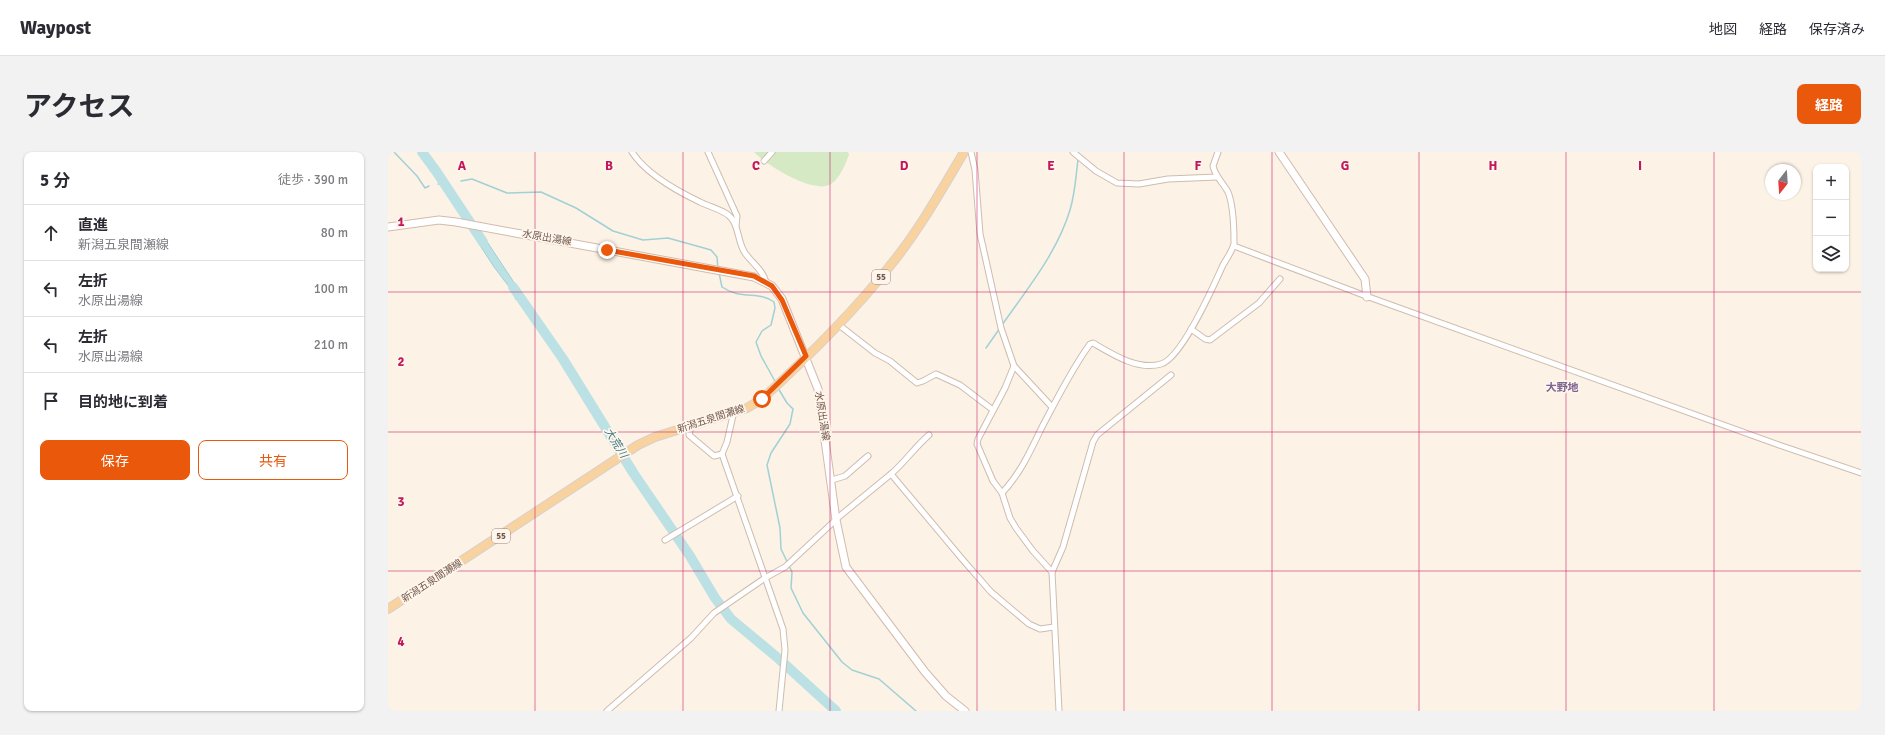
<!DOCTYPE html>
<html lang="ja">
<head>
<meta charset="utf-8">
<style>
  body { margin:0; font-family:Signika,"Noto Sans JP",sans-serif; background:#f2f2f3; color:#2b2b33 }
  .controls { position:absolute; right:12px; top:12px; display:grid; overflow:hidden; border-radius:8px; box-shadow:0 1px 3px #0004 }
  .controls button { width:36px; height:36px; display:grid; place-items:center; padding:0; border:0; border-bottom:1px solid #e1e1e2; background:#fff; color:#2b2b33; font:20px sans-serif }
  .compass { position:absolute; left:1377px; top:12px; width:36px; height:36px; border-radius:50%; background:#fff; box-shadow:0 1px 3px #0004; rotate:197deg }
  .stop { position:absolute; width:12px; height:12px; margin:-9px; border:3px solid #ea580c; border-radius:50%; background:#fff }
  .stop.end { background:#ea580c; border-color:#fff; box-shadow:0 1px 4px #0008 }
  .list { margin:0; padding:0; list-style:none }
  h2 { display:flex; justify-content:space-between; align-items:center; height:52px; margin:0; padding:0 16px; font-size:17px }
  h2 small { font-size:13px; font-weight:400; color:#7c7c81 }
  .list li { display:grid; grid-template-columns:26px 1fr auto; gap:12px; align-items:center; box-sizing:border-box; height:56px; padding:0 16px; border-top:1px solid #e1e1e2 }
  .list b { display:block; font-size:15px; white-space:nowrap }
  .list p { margin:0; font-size:13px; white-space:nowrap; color:#7c7c81 }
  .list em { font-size:13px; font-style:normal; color:#7c7c81 }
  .actions { display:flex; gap:8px; padding:12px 16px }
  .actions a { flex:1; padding:9px 0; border:1px solid #ea580c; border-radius:8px; text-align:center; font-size:14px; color:#ea580c }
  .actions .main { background:#ea580c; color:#fff }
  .icon { flex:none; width:22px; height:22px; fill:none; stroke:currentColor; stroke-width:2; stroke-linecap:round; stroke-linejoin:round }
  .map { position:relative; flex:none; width:1473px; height:559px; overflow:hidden; border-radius:8px }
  header { display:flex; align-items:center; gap:24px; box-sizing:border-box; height:56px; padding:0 20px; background:#fff; border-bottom:1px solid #e1e1e2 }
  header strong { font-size:19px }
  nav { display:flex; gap:22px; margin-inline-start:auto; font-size:14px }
  .intro { display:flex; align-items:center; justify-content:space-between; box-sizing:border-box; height:96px; padding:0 24px }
  h1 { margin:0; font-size:28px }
  .button { padding:10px 18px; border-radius:8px; background:#ea580c; color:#fff; font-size:14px; font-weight:700 }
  main { display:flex; gap:24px; padding:0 24px }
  aside { flex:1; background:#fff; border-radius:8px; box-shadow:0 1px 3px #0004 }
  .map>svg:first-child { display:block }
  .green { fill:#d5e9c5 }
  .water { fill:#bbe1e5; stroke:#a1d1d6 }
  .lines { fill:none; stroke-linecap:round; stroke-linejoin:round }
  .stream { stroke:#a1d1d6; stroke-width:1.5 }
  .river { stroke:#bbe1e5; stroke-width:10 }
  .street-casing { stroke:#cfbcaf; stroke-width:7 }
  .secondary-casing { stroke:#d2bbad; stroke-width:9 }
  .primary-casing { stroke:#d8d0cd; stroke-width:10 }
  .street { stroke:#fff; stroke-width:5 }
  .secondary { stroke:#fff; stroke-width:7 }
  .primary { stroke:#f8d3a0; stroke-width:8 }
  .route { stroke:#ea580c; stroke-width:5 }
  .grid { fill:none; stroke:#c2185b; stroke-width:1; stroke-opacity:0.55 }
  .labels { text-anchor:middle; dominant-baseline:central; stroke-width:3.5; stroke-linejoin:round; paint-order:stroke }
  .shield { fill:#fef6ec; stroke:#9d877b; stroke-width:1 }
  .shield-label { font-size:9px; font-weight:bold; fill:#74584b }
  .street-label { font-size:10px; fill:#74584b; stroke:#fef6ec }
  .neighbourhood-label { font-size:11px; font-weight:bold; fill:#7f6391; stroke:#fef6ec }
  .water-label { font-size:11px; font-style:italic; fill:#437980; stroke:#fef6ec }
  .grid-label { font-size:13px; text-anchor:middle; font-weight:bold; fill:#c2185b; stroke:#fef6ec; stroke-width:3.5; stroke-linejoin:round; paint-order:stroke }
</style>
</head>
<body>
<header>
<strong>Waypost</strong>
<nav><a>地図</a><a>経路</a><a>保存済み</a></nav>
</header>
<div class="intro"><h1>アクセス</h1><a class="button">経路</a></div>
<main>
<aside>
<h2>5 分<small>徒歩 · 390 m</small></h2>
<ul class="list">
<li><svg class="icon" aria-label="ahead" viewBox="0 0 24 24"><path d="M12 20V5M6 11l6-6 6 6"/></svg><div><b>直進</b><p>新潟五泉間瀬線</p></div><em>80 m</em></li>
<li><svg class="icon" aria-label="left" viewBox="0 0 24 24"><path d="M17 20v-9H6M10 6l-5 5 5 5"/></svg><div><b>左折</b><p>水原出湯線</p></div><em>100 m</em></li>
<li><svg class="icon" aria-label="left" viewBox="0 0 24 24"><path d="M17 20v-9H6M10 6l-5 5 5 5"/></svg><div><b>左折</b><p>水原出湯線</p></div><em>210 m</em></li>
<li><svg class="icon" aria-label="arrive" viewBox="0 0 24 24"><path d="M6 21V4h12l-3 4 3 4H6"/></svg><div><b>目的地に到着</b></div></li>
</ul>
<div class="actions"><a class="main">保存</a><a>共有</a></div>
</aside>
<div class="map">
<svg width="1473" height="559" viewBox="0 0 1473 559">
  <rect width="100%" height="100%" fill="#fcf2e6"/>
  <!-- green -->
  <path class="green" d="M 366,0 L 460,0 L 461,3 C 457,13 452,26 443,32 C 426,43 378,13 366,0 Z"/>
  <!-- water -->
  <polygon class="water" points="82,78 92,79 135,144 128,148 125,140 106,115"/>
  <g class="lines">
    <!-- stream -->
    <g class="stream">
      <polyline points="6,0 29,24 37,36 41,34"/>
      <polyline points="73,29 84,27 119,41 153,40 188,56 225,79 255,88 280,86 323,98 329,105 330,117"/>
      <polyline points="50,32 61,31"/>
      <path d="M 331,121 L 334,135 C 352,148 373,139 386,150 L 387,156 L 383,173 L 374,179 L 368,190 L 373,204 L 388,231"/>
      <path d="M 614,173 C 639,137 669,101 682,58 C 687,42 688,24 690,7"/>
      <polyline points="598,196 612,176"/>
      <polyline points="390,236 399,251 405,257 402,272 383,301 379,313 392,376 393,397 404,420 403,436 415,461 454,510 464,518 491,527 528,559"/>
    </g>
    <!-- river -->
    <g class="river">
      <polyline points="34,0 48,19 95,90"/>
      <polyline points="125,135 175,207 246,322 302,404 327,446 343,467 391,507 448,559"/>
    </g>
    <!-- street casing -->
    <g class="street-casing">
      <g id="street">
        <path d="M 244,0 C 258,22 289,39 312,50 C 321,55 338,58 344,67 C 351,76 350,91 357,101 C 364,111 375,118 378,130"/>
        <polyline points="320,0 349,64 348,74"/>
        <polyline points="583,0 587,18 592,82 597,104 613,176 626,214 617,236 590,287 589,292 605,329 614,341 622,366 628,376 645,399 664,420"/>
        <polyline points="685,0 708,19 729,31 751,32 780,27 829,25"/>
        <polyline points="376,9 384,0"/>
        <polyline points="846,94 978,144 1391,293 1473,321"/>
        <polyline points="451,173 487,201 502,209 529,231 535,229 548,222 572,233 605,258"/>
        <polyline points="803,177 817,187 822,188 871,151 892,127"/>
        <polyline points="626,214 664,255"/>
        <polyline points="346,259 339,290 334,302 395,477 397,498 391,559"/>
        <polyline points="303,274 301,283 326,304 334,302"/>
        <path d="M 503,322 C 517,310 527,295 541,283"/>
        <polyline points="444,328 457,324 480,304"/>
        <path d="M 614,341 C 632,322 643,298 654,275 C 669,247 683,218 702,192 L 705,191 C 724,202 750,219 773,212 C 794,206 826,133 835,113 C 839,106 845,98 846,91 C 846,78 845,52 840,40 C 835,31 827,24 825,14 L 830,0"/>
        <polyline points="277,388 350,344"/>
        <polyline points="219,559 303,486 326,461 377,426 397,415 453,363 503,322 575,408 603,440 641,472 652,477 666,475"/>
        <polyline points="671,559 664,420 675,395 705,290 709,283 783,223"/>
      </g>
    </g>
    <!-- secondary casing -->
    <g class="secondary-casing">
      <g id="secondary">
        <polyline points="891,0 977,127 979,145"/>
        <polyline points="0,75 51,68 68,70 366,125 384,134 394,147 430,237 448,368 458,415 537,520 558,544 577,559"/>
      </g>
    </g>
    <!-- primary casing -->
    <g class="primary-casing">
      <path id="primary" d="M 0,457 L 250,293 L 267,285 L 359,256 L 374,247 C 419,206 463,163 501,115 C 530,80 553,39 576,0"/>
    </g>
    <!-- street -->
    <use href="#street" class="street"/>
    <!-- secondary -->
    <use href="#secondary" class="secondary"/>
    <!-- primary -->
    <use href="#primary" class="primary"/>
  </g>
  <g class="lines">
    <!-- route -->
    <polyline class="route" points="219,98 366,124 384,134 394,148 418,204 374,247"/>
  </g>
  <!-- grid -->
  <path class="grid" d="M 147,0 L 147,559M 295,0 L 295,559M 442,0 L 442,559M 589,0 L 589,559M 736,0 L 736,559M 884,0 L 884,559M 1031,0 L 1031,559M 1178,0 L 1178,559M 1326,0 L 1326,559M 0,140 L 1473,140M 0,280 L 1473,280M 0,419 L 1473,419"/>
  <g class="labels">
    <!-- shield labels -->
    <g class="shield">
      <rect x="484" y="118" width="18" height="14" rx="3"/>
      <rect x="104" y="377" width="18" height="14" rx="3"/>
    </g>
    <g class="shield-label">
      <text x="493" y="125">55</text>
      <text x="113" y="384">55</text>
    </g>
    <!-- street labels -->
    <g class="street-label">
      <text transform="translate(159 86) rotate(10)">水原出湯線</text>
      <text transform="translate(434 264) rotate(81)">水原出湯線</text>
      <text transform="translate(323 267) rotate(-18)">新潟五泉間瀬線</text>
      <text transform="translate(44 429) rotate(-33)">新潟五泉間瀬線</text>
    </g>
    <!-- neighbourhood labels -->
    <g class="neighbourhood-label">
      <text x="1174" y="235">大野地</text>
    </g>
    <!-- water labels -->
    <g class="water-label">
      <text transform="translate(228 291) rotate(58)">大荒川</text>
    </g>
  </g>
  <g class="grid-label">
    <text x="74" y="18">A</text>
    <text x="221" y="18">B</text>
    <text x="368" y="18">C</text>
    <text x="516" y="18">D</text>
    <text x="663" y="18">E</text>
    <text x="810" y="18">F</text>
    <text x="957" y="18">G</text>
    <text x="1105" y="18">H</text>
    <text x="1252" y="18">I</text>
    <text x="13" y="74">1</text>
    <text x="13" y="214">2</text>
    <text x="13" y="354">3</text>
    <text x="13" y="494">4</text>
  </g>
</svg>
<div class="controls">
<button>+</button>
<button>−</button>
<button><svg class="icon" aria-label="layers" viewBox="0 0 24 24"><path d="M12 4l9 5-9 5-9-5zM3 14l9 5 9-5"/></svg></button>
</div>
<svg class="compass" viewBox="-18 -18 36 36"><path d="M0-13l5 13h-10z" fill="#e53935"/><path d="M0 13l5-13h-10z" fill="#7c7c81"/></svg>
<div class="stop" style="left:374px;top:247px"></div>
<div class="stop end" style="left:219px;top:98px"></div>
</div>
</main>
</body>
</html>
